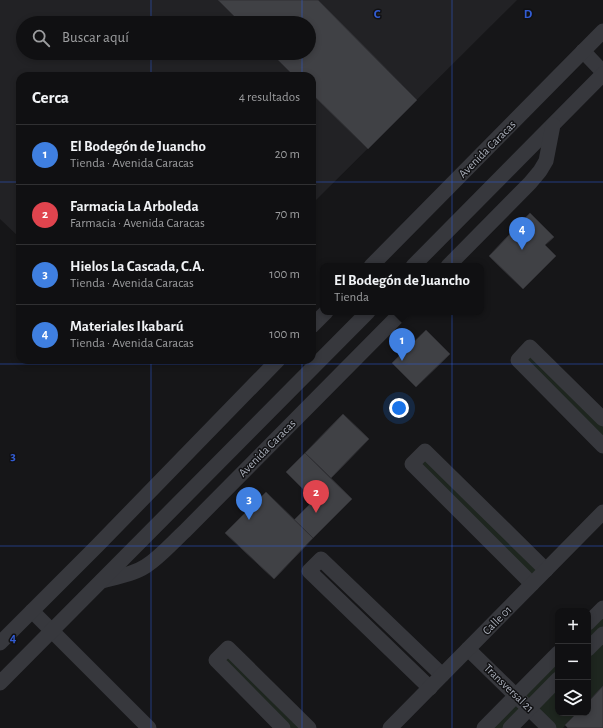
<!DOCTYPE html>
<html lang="es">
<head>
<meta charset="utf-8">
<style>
  body { margin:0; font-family:"Alegreya Sans",sans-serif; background:#19191b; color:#f1f3f6 }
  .controls { position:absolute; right:12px; bottom:12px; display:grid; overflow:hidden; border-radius:8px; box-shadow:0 2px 6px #0003 }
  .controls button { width:36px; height:36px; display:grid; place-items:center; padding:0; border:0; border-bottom:1px solid #303032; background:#101012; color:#f1f3f6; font:20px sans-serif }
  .you { position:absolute; left:399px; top:408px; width:14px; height:14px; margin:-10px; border:3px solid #fff; border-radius:50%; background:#1a73e8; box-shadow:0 0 0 6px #1a73e833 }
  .badge { display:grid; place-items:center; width:26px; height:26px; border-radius:50%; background:#8c9099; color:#fff; font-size:13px; font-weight:700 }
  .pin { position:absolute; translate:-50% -33px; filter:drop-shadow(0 1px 2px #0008) }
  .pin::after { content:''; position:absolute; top:21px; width:14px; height:12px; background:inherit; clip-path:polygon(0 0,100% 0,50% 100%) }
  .popup { position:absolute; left:320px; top:263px; width:164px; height:52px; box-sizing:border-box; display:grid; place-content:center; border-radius:8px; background:#101012; filter:drop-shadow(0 1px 3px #0005); font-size:13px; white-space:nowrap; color:#9c9d9f }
  .popup b { font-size:15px; color:#f1f3f6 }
  .popup::after { content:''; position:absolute; left:50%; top:100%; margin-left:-8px; border:8px solid transparent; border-top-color:#101012 }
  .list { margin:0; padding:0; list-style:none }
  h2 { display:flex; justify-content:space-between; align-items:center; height:52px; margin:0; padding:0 16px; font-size:17px }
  h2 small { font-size:13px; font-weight:400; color:#9c9d9f }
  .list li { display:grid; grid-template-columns:26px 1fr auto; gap:12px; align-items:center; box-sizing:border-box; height:60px; padding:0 16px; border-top:1px solid #303032 }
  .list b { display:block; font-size:15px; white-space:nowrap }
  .list p { margin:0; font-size:13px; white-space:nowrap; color:#9c9d9f }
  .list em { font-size:13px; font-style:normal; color:#9c9d9f }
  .icon { flex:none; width:22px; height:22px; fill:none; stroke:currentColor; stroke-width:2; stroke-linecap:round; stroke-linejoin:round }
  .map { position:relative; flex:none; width:603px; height:728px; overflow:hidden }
  .search { position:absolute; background:#101012; box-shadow:0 2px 6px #0003; left:16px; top:16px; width:300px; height:44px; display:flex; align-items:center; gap:10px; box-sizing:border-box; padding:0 14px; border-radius:22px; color:#9c9d9f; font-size:15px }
  .panel { position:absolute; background:#101012; box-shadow:0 2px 6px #0003; left:16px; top:72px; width:300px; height:292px; border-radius:12px }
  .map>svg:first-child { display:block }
  .built { fill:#222225; fill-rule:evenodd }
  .green { fill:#1e261f }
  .building { fill:#404145; stroke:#303034 }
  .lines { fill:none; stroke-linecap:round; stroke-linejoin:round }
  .minor { stroke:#37383d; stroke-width:15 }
  .grid { fill:none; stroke:#325cd3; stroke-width:1; stroke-opacity:0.55 }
  .labels { text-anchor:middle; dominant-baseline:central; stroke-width:3; stroke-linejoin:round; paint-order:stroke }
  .street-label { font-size:12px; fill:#a8adb8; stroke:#111113 }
  .grid-label { font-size:13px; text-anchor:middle; font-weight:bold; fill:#325cd3; stroke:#111113; stroke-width:3; stroke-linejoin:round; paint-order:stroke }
</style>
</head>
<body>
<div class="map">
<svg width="603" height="728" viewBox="0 0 603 728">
  <rect width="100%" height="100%" fill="#161618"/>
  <!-- built -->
  <path class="built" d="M 0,0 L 517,0 L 312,204 L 312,76 L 20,76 L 20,238 L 0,219 ZM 23,23 L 309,23 L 309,53 L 23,53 Z"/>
  <!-- green -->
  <g class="green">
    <polygon points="530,347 603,419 603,446 518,360"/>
    <polygon points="425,451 545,570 532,583 412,464"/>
    <polygon points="603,608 603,686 588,702 588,623"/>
    <polygon points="228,648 309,728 284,728 216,660"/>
    <polygon points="558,653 558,713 577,713 563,728 549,728 529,708 510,728 484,728"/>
  </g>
  <!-- building -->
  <g class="building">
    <polygon points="218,0 318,0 417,100 368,149 312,94 312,76 294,76 271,53 309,53 309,23 241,23"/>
    <polygon points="530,213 554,237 545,245 556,256 523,289 489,256"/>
    <polygon points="426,330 450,354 416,387 392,363"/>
    <polygon points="343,414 369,439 331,478 305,453"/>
    <polygon points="305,453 352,499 313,538 294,520 314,500 286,472"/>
    <polygon points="266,492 313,538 274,579 225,533"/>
    <polygon points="603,686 603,728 568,728 565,725 577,713 588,713 588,702"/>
  </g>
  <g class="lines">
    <!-- minor -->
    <g class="minor">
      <polyline points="583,51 603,72"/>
      <polyline points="371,266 603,31"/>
      <polyline points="413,266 603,74"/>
      <polyline points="448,266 530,183 540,171 546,161 553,125"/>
      <polyline points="312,326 326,312"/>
      <polyline points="603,419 530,347 518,360 603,446"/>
      <path d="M 102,581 C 117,577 134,574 146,566 C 160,557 173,542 185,531 L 402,312"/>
      <polyline points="532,584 412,464 425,451 546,570"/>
      <polyline points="32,611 149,728"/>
      <polyline points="588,623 603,608"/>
      <polyline points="0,643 97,546 278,360"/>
      <polyline points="468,649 549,728"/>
      <polyline points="588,649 603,634"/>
      <polyline points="0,683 368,312"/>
      <polyline points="430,688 309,571 321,559 442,675"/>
      <polyline points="283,728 216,660 228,648 309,728"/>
      <polyline points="390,728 603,512"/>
      <polyline points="484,728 558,653"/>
      <polyline points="510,728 558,679"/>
    </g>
  </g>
  <!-- grid -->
  <path class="grid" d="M 151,0 L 151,23M 302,0 L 302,23M 452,0 L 452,728M 151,53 L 151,76M 302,53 L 302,76M 0,182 L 20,182M 312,182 L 603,182M 151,360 L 151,728M 302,360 L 302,728M 0,364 L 603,364M 0,546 L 603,546"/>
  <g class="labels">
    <!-- street labels -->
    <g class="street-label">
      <text transform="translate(487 149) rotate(-45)">Avenida Caracas</text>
      <text transform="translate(267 448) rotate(-45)">Avenida Caracas</text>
      <text transform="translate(497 620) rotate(-45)">Calle 01</text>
      <text transform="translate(509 688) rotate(44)">Transversal 21</text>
    </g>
  </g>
  <g class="grid-label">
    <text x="377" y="18">C</text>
    <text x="528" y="18">D</text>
    <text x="13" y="460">3</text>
    <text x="13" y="642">4</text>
  </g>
</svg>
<div class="controls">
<button>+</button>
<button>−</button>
<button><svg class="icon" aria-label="layers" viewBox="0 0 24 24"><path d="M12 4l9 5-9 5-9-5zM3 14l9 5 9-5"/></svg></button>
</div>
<div class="you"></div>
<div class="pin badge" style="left:402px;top:361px;background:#3f7fe0">1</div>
<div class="popup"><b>El Bodegón de Juancho</b>Tienda</div>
<div class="pin badge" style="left:316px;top:513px;background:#e0444e">2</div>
<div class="pin badge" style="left:249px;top:520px;background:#3f7fe0">3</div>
<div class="pin badge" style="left:522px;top:250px;background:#3f7fe0">4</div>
<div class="search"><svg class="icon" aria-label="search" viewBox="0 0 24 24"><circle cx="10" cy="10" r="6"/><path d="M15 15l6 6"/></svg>Buscar aquí</div>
<section class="panel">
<h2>Cerca<small>4 resultados</small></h2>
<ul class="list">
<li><span class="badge" style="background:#3f7fe0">1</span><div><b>El Bodegón de Juancho</b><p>Tienda · Avenida Caracas</p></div><em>20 m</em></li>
<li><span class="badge" style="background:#e0444e">2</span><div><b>Farmacia La Arboleda</b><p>Farmacia · Avenida Caracas</p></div><em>70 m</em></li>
<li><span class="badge" style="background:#3f7fe0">3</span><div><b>Hielos La Cascada, C.A.</b><p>Tienda · Avenida Caracas</p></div><em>100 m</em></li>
<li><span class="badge" style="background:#3f7fe0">4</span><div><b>Materiales Ikabarú</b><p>Tienda · Avenida Caracas</p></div><em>100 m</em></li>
</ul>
</section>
</div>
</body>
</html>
